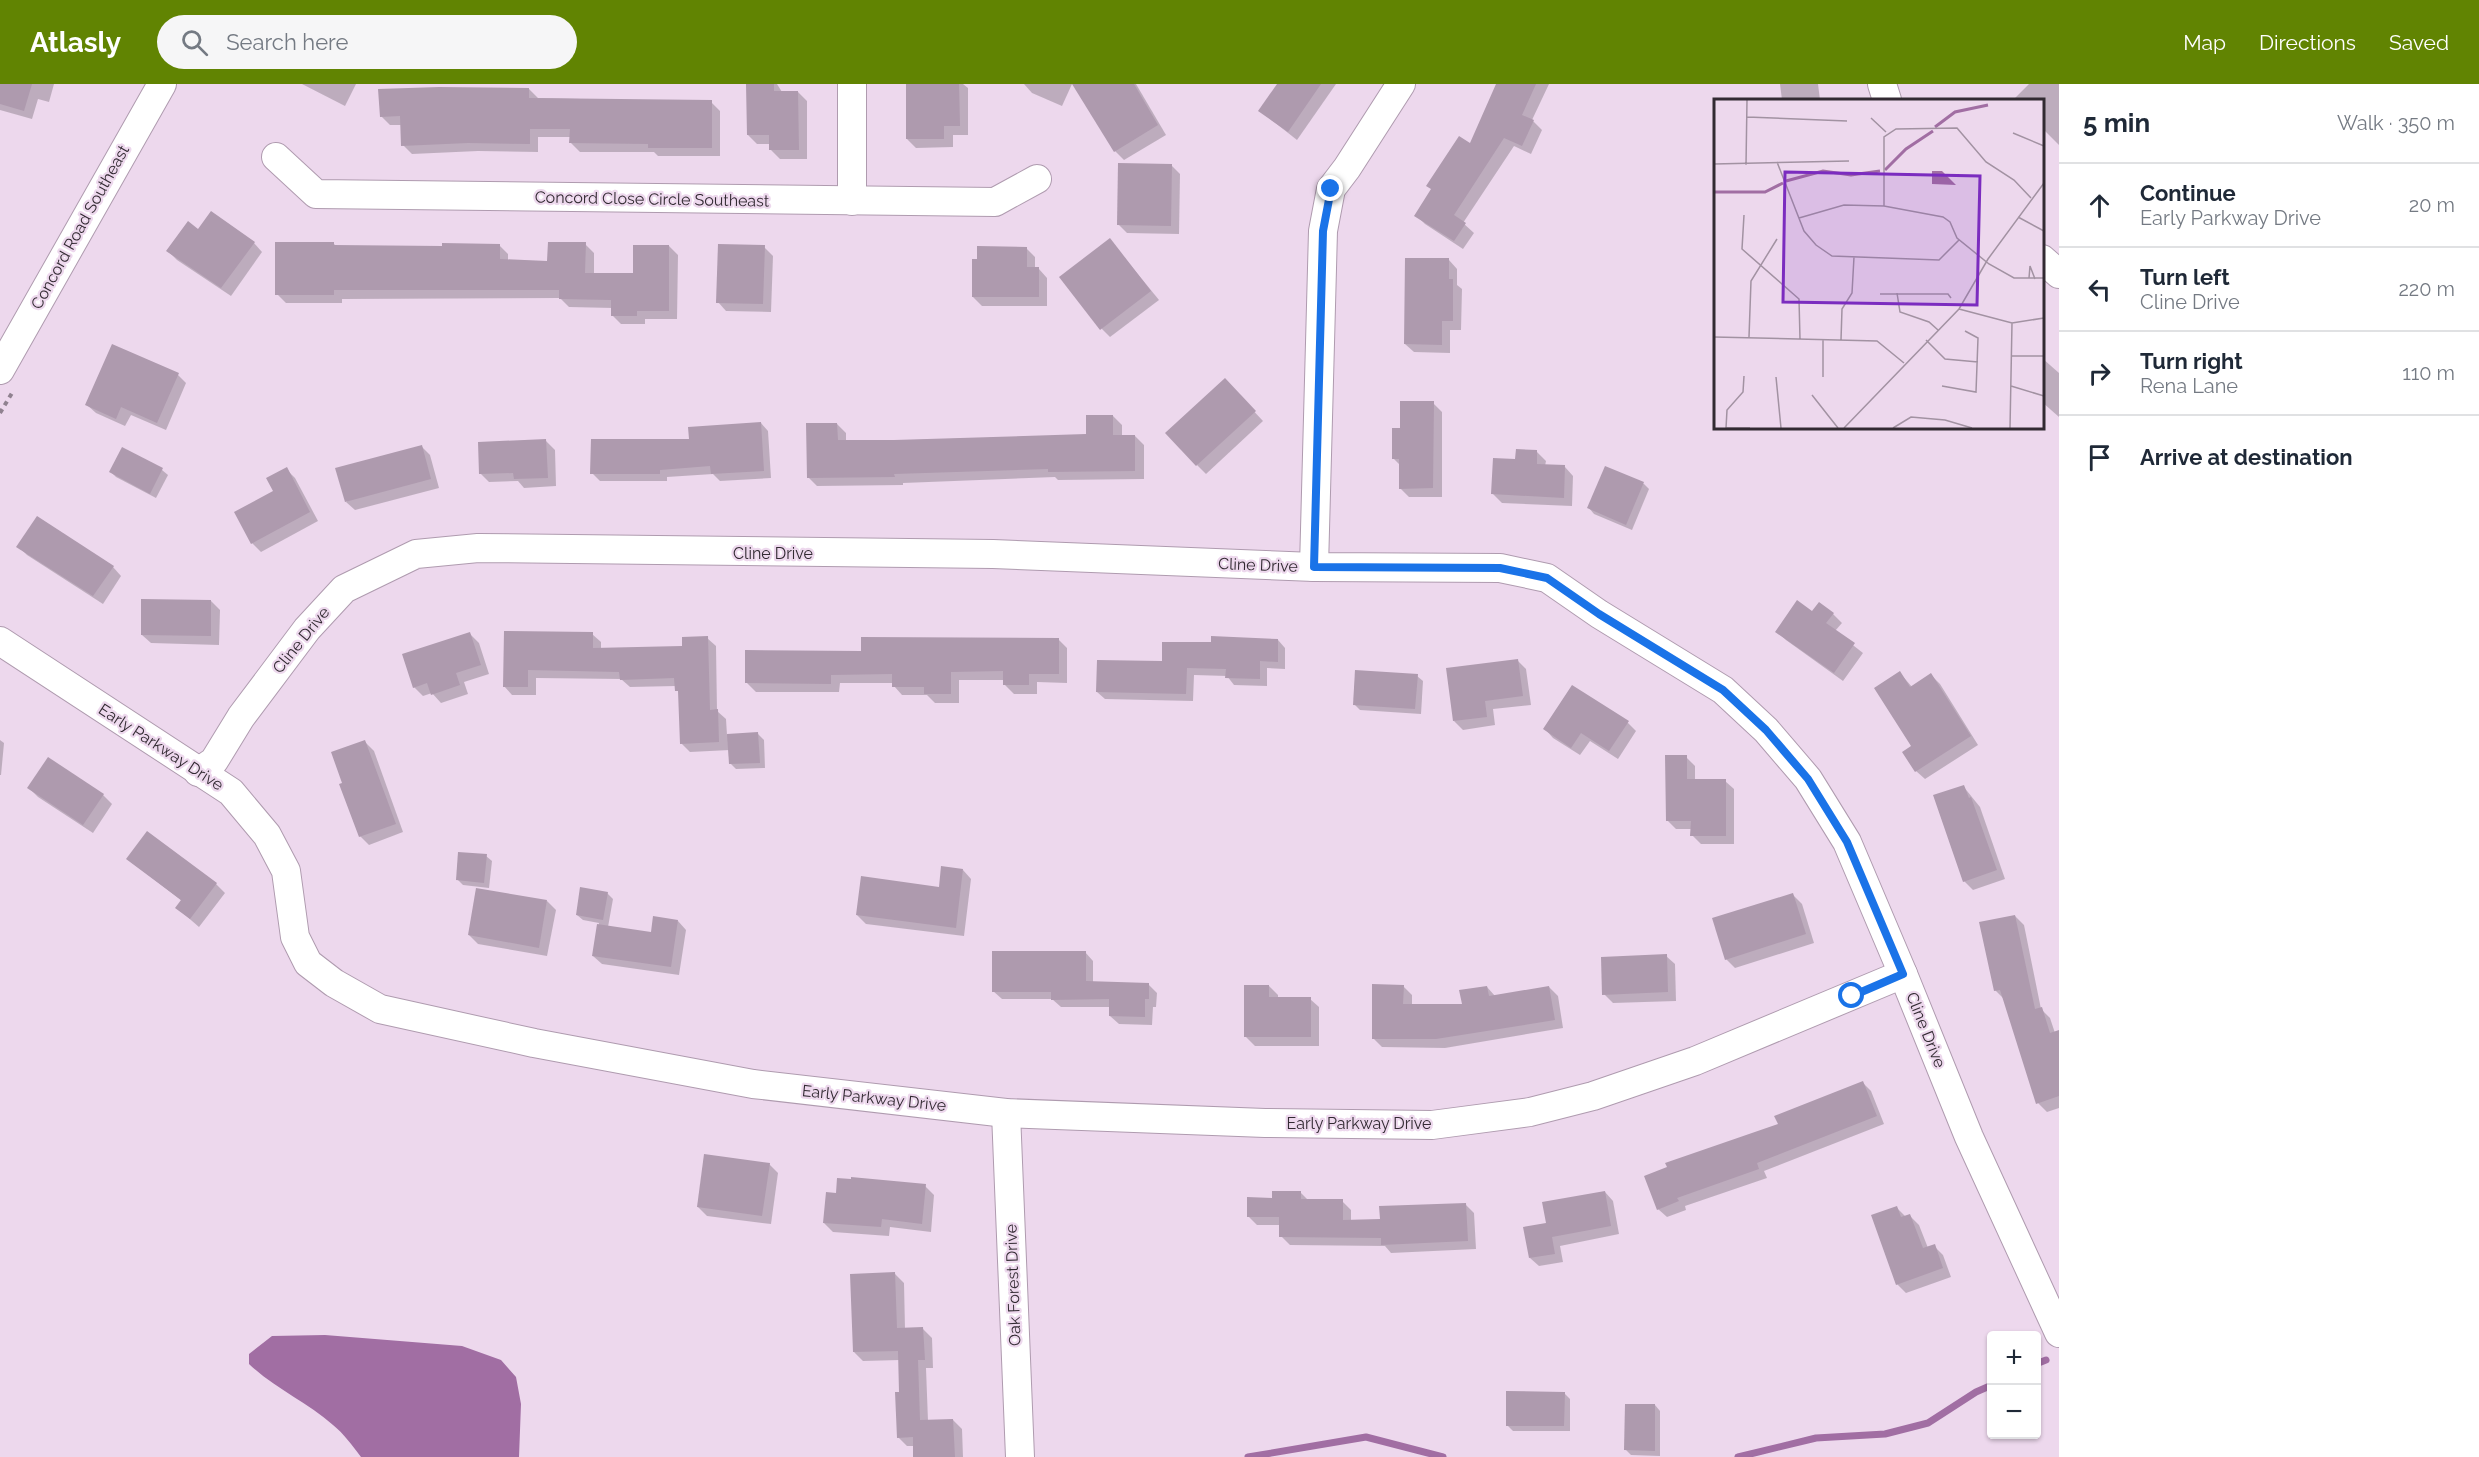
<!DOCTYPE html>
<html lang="en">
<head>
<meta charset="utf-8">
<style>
  body { margin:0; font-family:Raleway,sans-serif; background:#f6f6f7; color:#1f2937 }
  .controls { position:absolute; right:18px; bottom:18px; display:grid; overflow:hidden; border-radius:6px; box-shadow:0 2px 4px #0004 }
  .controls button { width:54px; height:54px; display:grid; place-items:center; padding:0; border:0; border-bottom:2px solid #e0e1e3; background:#fff; color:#1f2937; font:30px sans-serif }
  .stop { position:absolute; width:18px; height:18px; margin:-14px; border:4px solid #1a73e8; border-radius:50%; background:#fff }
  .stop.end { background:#1a73e8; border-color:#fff; box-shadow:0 2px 6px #0008 }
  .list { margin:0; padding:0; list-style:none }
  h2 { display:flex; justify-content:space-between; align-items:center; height:78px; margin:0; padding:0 24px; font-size:26px }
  h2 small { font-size:20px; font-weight:400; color:#747a83 }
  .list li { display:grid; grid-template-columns:39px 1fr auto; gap:18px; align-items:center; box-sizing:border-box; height:84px; padding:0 24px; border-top:2px solid #e0e1e3 }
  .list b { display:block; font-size:22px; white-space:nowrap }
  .list p { margin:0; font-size:20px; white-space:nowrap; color:#747a83 }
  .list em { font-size:20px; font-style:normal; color:#747a83 }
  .icon { flex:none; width:33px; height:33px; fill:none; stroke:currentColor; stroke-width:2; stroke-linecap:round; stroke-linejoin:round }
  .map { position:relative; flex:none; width:2059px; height:1373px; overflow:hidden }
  header { display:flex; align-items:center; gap:36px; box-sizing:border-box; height:84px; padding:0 30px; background:#618402; color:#fff }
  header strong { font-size:28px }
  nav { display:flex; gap:33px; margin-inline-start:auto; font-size:21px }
  .search { width:420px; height:54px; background:#f6f6f7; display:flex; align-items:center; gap:15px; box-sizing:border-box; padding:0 21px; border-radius:33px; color:#747a83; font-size:22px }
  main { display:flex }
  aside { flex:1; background:#fff }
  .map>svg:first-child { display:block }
  .water { fill:#a16ea3 }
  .shadow { fill:#0003 }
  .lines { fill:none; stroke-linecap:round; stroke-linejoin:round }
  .stream { stroke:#a16ea3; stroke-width:7 }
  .building { fill:#ae9aae }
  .minor-casing { stroke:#af9baf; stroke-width:30 }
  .path { stroke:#908290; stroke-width:4; stroke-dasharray:4.5 4.5; stroke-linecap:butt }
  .minor { stroke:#fff; stroke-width:28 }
  .route { stroke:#1a73e8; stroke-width:8 }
  .labels { text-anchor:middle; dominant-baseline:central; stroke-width:4.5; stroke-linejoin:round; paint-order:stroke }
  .street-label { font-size:16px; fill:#322a32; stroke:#edd8ed }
  .inset-river { fill:none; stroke:#a16ea3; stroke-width:3 }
  .inset-road { fill:none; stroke:#a292a2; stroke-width:1.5 }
  .view { fill:#7b2cbf; fill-opacity:0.15; stroke:#7b2cbf; stroke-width:3 }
  .inset-edge { fill:none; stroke:#322a32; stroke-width:3 }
</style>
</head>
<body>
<header>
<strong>Atlasly</strong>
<div class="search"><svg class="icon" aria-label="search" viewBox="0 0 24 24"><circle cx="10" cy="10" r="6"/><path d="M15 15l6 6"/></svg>Search here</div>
<nav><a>Map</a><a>Directions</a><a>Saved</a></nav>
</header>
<main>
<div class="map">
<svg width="2059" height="1373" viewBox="0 0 2059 1373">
  <rect width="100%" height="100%" fill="#edd8ed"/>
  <!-- water -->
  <path class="water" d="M 325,1251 L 462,1262 L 501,1276 L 516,1293 L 521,1320 L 519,1373 L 361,1373 C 352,1361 344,1350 333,1341 C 307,1318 274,1304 249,1280 L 249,1270 L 272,1252 Z"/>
  <!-- shadow -->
  <g class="shadow">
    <polygon points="0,0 54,0 49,18 38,15 32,35 0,26"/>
    <polygon points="302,0 356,0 345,22"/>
    <polygon points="748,0 777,0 782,8 798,8 807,17 807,75 780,75 771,66 771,60 757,60 748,51"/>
    <polygon points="907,0 963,0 968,4 968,51 953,51 953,63 916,64 907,55"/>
    <polygon points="1024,0 1072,0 1062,22 1032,9"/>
    <polygon points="1090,0 1136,0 1166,51 1124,76 1115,67"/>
    <polygon points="1279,0 1336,0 1297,56 1260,27"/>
    <polygon points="1498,0 1549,0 1532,36 1542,46 1531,70 1514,62 1463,139 1474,149 1463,165 1425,140 1416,131 1433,106 1471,62"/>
    <polygon points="1780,0 1818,0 1820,16 1782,16"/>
    <polygon points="2029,0 2059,0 2059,61 2042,44 2042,16 2014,15"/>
    <polygon points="529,5 538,14 711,18 720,27 720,72 658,72 654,68 580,68 571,59 571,53 538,53 538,68 478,67 412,70 403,61 402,41 390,41 381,32"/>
    <polygon points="1171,81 1180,90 1179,150 1127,149 1118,140"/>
    <polygon points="199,147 254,159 262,168 231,212 177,176 168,167"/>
    <polygon points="1110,156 1159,216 1110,253 1102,245"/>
    <polygon points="333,159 337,163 444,163 499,161 508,170 508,177 549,179 585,160 594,169 594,190 634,190 669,162 678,171 677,235 645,235 645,240 621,240 613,232 613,224 569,223 560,214 342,215 342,219 286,219 277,210"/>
    <polygon points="764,163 773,172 771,228 726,227 718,218"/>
    <polygon points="1026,164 1035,173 1035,185 1039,185 1047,194 1047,222 982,222 973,213"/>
    <polygon points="1449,176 1457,185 1457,201 1462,205 1461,246 1450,246 1450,269 1414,268 1405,260"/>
    <polygon points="2042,274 2059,289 2059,333 2042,318"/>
    <polygon points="178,291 186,299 166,346 131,331 125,342 96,329 87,321"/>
    <polygon points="1233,305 1263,337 1206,390 1197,381"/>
    <polygon points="1433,319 1442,328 1442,413 1409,413 1400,404 1400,381 1393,374 1401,346"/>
    <polygon points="1113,332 1122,341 1122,352 1135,352 1144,361 1144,395 1058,396 1055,393 903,399 903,401 817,402 808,393 837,340 846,349 846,358 1088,351"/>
    <polygon points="761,339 768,347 771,394 720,397 713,390 667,393 667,397 600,397 592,389 690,357"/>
    <polygon points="546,357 555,366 556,402 524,404 518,397 489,398 480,389"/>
    <polygon points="421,362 430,371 439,404 355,426 346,418"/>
    <polygon points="123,365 162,386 168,391 156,414 116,393 111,388"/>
    <polygon points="1537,368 1546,377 1545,382 1565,383 1573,392 1572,422 1502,419 1493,410 1517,376"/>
    <polygon points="1606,384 1644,400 1649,405 1632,446 1594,430 1589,424"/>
    <polygon points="286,385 295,394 318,437 261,468 252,459"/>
    <polygon points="18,462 113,483 121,492 103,520 27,471"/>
    <polygon points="211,517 220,526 219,561 151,559 142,551"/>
    <polygon points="1812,529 1833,530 1842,539 1835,547 1863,569 1843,597 1786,556 1777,547"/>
    <polygon points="505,548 592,550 601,558 601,565 684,563 707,554 716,562 717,627 726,635 727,651 758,650 764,656 765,684 736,685 730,679 730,666 690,668 681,659 680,610 676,602 630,603 621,595 536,594 536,611 512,611 504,602"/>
    <polygon points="470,550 479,559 489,590 464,598 468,610 441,619 432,609 423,612 414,603"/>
    <polygon points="1058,555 1067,564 1067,599 1037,598 1037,610 1014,610 1005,601 1005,596 959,596 959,619 935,619 927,611 902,611 894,602 894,599 840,599 839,608 756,608 747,599 862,568"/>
    <polygon points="1278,556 1285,564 1285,585 1267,584 1267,602 1234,601 1227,592 1194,591 1193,617 1105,615 1097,608"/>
    <polygon points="1517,576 1526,585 1531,621 1493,625 1495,641 1463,646 1454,637"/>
    <polygon points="1900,589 1912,603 1931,591 1940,600 1978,661 1925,695 1916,687"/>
    <polygon points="1417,592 1423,597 1421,630 1360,626 1354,620"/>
    <polygon points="1628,639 1636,647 1618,675 1590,657 1580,671 1553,654 1545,645"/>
    <polygon points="0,656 4,659 1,691 0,691"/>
    <polygon points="365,658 374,667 403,748 369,761 360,752"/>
    <polygon points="1686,673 1695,682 1695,697 1725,697 1734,705 1734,760 1701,760 1692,751 1692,745 1676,745 1667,736"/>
    <polygon points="1963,702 1980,723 2005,795 1973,806 1964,797"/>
    <polygon points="29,704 103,711 112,720 93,749 38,713"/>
    <polygon points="486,772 492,777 489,804 463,801 457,795"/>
    <polygon points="128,775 216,800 225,809 199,843 177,824 182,817"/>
    <polygon points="963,786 971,795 964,852 866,840 857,831 940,804"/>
    <polygon points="607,809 613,815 608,843 652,850 678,837 686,846 679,891 602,880 593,872 599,839 583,836 577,831"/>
    <polygon points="1793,811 1802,820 1814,859 1735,884 1726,875"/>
    <polygon points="547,817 556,826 547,872 478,860 469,851"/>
    <polygon points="2015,832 2024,841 2041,925 2050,934 2055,949 2059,947 2059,1024 2047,1028 2038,1019 2004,915 1995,906"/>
    <polygon points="1085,868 1093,877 1093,899 1148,900 1157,909 1156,923 1153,923 1152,941 1119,940 1110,932 1111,923 1061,923 1052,915 1002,915 993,907"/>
    <polygon points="1666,872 1675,880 1676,917 1613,919 1604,910"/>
    <polygon points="1269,902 1278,911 1278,915 1310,915 1319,923 1319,962 1255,962 1246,953"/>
    <polygon points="1403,902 1412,911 1412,921 1463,921 1487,903 1495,912 1549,903 1558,912 1563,944 1445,964 1382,963 1373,954"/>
    <polygon points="1863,999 1871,1007 1884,1040 1764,1087 1767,1094 1685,1122 1686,1126 1667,1133 1658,1125 1780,1041"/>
    <polygon points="769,1080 778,1089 771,1140 707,1132 698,1123"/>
    <polygon points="925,1102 934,1111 931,1148 890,1143 889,1152 833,1148 824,1139 837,1110"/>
    <polygon points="1605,1108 1613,1117 1619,1150 1560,1162 1563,1178 1539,1182 1530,1174 1547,1140"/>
    <polygon points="1301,1109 1309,1117 1342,1117 1351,1126 1351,1137 1381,1136 1465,1120 1474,1129 1476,1165 1391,1169 1385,1162 1290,1161 1281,1152 1281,1141 1257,1141 1248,1132 1274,1115"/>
    <polygon points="1896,1123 1906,1133 1910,1132 1919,1141 1928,1164 1934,1162 1943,1171 1951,1193 1906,1209 1897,1200"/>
    <polygon points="895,1190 904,1199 905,1245 923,1245 932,1254 933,1284 926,1284 928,1337 953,1336 962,1345 963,1373 915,1373 914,1362 907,1362 898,1353 900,1276 863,1277 854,1268"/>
    <polygon points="1564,1309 1570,1315 1570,1347 1513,1347 1507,1341"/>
    <polygon points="1655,1321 1660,1327 1660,1372 1631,1371 1626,1366"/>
  </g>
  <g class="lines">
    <!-- stream -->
    <g class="stream">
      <polyline points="2036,1280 2046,1276"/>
      <polyline points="1248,1373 1366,1353 1443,1373"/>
      <polyline points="1738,1373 1816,1354 1885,1350 1928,1339 1976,1308 1992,1301"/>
    </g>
  </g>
  <!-- building -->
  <g class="building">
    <polygon points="0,0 32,0 24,27 0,20"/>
    <polygon points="746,0 774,0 774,7 798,7 799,66 769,66 769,51 747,51"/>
    <polygon points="906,0 959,0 960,42 944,42 944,55 906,55"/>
    <polygon points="1072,0 1134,0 1158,41 1114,68"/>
    <polygon points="1277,0 1321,0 1288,48 1258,27"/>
    <polygon points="1496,0 1536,0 1522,31 1534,36 1522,62 1504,54 1454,131 1466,139 1454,157 1414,132 1431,105 1426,102 1459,52 1470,59"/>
    <polygon points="439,3 529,4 529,14 712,16 712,64 648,64 648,60 569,59 570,45 530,45 530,60 468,59 401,62 400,32 380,33 378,5"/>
    <polygon points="1118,79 1172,80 1171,142 1117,141"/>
    <polygon points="211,127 255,158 221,204 166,167 188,137 198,145"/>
    <polygon points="1110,154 1151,207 1100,246 1059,193"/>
    <polygon points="275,158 334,158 334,161 442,162 442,159 500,160 500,175 547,177 548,158 586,158 585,189 633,189 633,161 669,161 669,227 637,227 637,232 611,232 611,216 559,215 559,206 334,206 334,211 275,211"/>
    <polygon points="718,160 765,161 763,220 716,219"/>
    <polygon points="977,162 1027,163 1027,183 1039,183 1039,213 972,213 972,175 977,175"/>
    <polygon points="1405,174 1449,174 1449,195 1453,195 1453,237 1442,237 1442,261 1404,260"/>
    <polygon points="112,260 179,289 157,339 121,323 116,335 85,321"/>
    <polygon points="1225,294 1256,327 1196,382 1165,349"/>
    <polygon points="1400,317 1434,317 1433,404 1399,405 1399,375 1392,375 1392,344 1400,344"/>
    <polygon points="1086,331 1113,331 1113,351 1135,351 1135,387 1048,388 1048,385 894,390 895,393 807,394 806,339 837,339 838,356 894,356 1086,350"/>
    <polygon points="761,338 764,387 711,390 710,382 660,386 660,390 590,390 591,355 689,355 688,343"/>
    <polygon points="546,355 548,394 514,395 513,389 479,390 478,358"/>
    <polygon points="422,361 431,395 345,418 335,384"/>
    <polygon points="122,363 163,384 150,410 109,388"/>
    <polygon points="1516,365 1537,366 1537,380 1565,381 1564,414 1491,410 1493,374 1515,375"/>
    <polygon points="1605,382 1644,398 1626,441 1587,424"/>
    <polygon points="287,383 310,428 251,460 234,428 273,407 266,394"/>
    <polygon points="37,432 114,482 93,512 16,463"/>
    <polygon points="141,515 211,516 211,552 141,551"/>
    <polygon points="1797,516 1812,527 1819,518 1834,529 1826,539 1855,559 1834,589 1775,548"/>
    <polygon points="504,547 593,548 593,564 682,562 682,553 708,552 710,626 718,625 719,658 680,660 678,607 675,607 674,594 620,596 619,588 528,586 528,603 503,603"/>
    <polygon points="470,548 481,581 456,589 460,601 431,611 427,599 413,604 402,570"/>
    <polygon points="1211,552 1278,555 1278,578 1260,577 1260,595 1225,594 1226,585 1187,584 1186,610 1096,608 1097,576 1162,577 1162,558 1211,558"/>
    <polygon points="861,553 1059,554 1059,590 1029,590 1029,601 1003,601 1003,587 951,588 951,610 924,610 924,603 892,603 892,590 831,591 831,600 745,599 745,566 861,567"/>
    <polygon points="1518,575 1523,612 1485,617 1487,633 1453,637 1446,584"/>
    <polygon points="1355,586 1418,590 1415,625 1353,621"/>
    <polygon points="1900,587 1910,603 1931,589 1971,652 1915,688 1902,668 1911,662 1874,604"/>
    <polygon points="1572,601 1629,637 1609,667 1581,649 1571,664 1543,645"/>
    <polygon points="758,648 760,679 729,680 727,650"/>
    <polygon points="365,656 396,740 359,753 339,700 342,699 331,668"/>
    <polygon points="1665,671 1687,671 1687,695 1726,695 1726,752 1690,752 1691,737 1666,737"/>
    <polygon points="48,673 104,710 83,741 27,704"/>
    <polygon points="1964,701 1969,714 1971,713 1997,786 1963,798 1933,711"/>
    <polygon points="147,747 217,799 190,835 175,824 181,816 126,775"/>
    <polygon points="458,768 487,770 484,799 456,796"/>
    <polygon points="941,782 963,785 956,844 856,831 861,792 939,803"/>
    <polygon points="580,803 608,808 603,836 576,831"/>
    <polygon points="476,804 547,816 539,864 468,851"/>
    <polygon points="1793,809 1806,850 1725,876 1712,834"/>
    <polygon points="2015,831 2035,925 2042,923 2050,949 2059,946 2059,1012 2036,1020 2000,906 1994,907 1979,838"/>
    <polygon points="653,832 678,836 671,883 592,872 597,840 651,848"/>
    <polygon points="992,867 1086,867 1086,897 1149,899 1149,915 1145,915 1145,933 1109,932 1109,915 1051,916 1051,908 992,908"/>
    <polygon points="1667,870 1668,908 1602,911 1601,873"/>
    <polygon points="1372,900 1404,901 1403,920 1462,920 1459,906 1487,902 1489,912 1549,902 1555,936 1436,955 1372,955"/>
    <polygon points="1244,901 1269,901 1269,913 1311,913 1311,953 1244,953"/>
    <polygon points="1863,997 1877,1032 1757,1079 1759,1085 1677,1114 1679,1117 1657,1126 1644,1092 1667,1083 1665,1079 1778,1040 1774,1032"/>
    <polygon points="704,1070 770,1079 762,1132 697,1123"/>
    <polygon points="851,1093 926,1100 922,1140 882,1135 881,1143 823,1139 826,1108 836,1109 837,1094 851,1095"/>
    <polygon points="1272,1107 1301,1107 1301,1115 1343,1115 1343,1136 1380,1135 1379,1122 1466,1119 1468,1157 1381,1161 1381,1154 1279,1153 1279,1133 1247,1133 1247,1113 1272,1114"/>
    <polygon points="1605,1107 1611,1142 1552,1153 1555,1170 1529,1174 1523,1143 1546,1139 1542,1118"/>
    <polygon points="1897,1122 1901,1133 1910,1130 1923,1164 1935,1160 1943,1184 1896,1201 1871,1131"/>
    <polygon points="895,1188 897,1244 923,1243 925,1276 918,1276 920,1336 953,1335 955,1373 913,1373 913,1353 897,1354 895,1308 899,1308 898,1267 853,1268 850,1190"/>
    <polygon points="1506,1307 1565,1308 1564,1342 1506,1342"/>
    <polygon points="1625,1320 1655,1320 1655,1367 1624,1366"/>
  </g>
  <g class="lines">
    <!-- minor casing -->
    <g class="minor-casing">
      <g id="minor">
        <polyline points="852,0 852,117"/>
        <polyline points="1882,0 1887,16"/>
        <polyline points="276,73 316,110 995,118 1037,95"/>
        <polyline points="2042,175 2059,190"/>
        <polyline points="0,286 162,0"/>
        <polyline points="1314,483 1323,147 1331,105 1347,84 1401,0"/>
        <polyline points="0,557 231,708 267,751 286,787 295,853 308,879 334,899 380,925 534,959 753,1000 1006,1029 1265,1039 1432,1041 1530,1028 1593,1012 1695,977 1903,890"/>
        <polyline points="198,688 214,677 241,633 307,545 344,505 416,470 478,464 993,470 1314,483 1500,484 1547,494 1599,530 1723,606 1766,646 1808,695 1847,758 1903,890 1969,1053 2059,1249"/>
        <polyline points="1006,1029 1020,1373"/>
      </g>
    </g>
    <!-- path -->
    <polyline class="path" points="0,329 12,309"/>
    <!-- minor -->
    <use href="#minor" class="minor"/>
  </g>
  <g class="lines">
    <!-- route -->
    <polyline class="route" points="1331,105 1323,147 1314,483 1500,484 1547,494 1599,530 1723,606 1766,646 1808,695 1847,758 1903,890 1852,912"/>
  </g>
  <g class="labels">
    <!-- street labels -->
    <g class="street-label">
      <text transform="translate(652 115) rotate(1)">Concord Close Circle Southeast</text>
      <text transform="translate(80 143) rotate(-61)">Concord Road Southeast</text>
      <text x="773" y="469">Cline Drive</text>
      <text transform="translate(1258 481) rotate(2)">Cline Drive</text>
      <text transform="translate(301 556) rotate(-51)">Cline Drive</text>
      <text transform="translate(161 663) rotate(33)">Early Parkway Drive</text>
      <text transform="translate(1926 946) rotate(68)">Cline Drive</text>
      <text transform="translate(874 1014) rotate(6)">Early Parkway Drive</text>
      <text x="1359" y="1039">Early Parkway Drive</text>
      <text transform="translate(1013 1201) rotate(-92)">Oak Forest Drive</text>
    </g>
  </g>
  <!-- overview -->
  <g transform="translate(1714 15)">
    <rect width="330" height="330" fill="#edd8ed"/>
    <path d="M 218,72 L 228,72 L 242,86 L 218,85 Z" fill="#a16ea3"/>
    <path class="inset-river" d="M 221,28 L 241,13 L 274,6M 171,71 L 192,50 L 219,32M 72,82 L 109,72 L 137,76 L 166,72M 0,93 L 51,93 L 69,84"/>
    <path class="inset-road" d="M 33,18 L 133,22M 157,19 L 172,33M 299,34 L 330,47M 63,63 L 90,132 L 102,146 L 118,157 L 225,161 L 245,141M 0,65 L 135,62M 32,66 L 33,1M 170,107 L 170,38 L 182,30 L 243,29 L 272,63 L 300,81 L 317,99M 30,116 L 28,150 L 85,200 L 86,240M 304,118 L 330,132M 85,119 L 130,106 L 170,107 L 229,118 L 236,123 L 243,139 L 275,165 L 300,179 L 330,179M 315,179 L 316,167 L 321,180M 183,194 L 186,213 L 215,223 L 224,231M 166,195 L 234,195 L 237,199M 245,210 L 298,224 L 330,219M 0,238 L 163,242 L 190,264M 35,238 L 37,182 L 63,140M 109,240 L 109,278M 127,241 L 128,210 L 138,194 L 140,158M 212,241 L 231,260 L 264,263M 298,257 L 330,257M 62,278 L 67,329M 228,287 L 262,293 L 264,239 L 251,232M 297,287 L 330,297M 98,296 L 124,329M 12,329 L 13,311 L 29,293 L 30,277M 12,329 L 36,329M 130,329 L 245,210 L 274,160 L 330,84M 179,329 L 197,318 L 231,321 L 258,329M 296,329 L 298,224"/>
    <path class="view" d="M 71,73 L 266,77 L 263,206 L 69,203 Z"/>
    <rect width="330" height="330" class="inset-edge"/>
  </g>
</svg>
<div class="controls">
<button>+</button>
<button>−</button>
</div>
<div class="stop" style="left:1852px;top:912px"></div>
<div class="stop end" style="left:1331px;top:105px"></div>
</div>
<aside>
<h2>5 min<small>Walk · 350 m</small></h2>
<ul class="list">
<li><svg class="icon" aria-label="ahead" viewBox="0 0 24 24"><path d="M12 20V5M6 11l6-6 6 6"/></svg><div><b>Continue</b><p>Early Parkway Drive</p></div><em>20 m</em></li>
<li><svg class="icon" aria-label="left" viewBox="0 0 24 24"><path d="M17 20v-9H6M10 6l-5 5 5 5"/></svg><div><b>Turn left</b><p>Cline Drive</p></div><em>220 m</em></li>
<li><svg class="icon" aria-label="right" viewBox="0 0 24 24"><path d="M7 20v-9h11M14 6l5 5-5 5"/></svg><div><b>Turn right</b><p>Rena Lane</p></div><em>110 m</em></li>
<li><svg class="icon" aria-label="arrive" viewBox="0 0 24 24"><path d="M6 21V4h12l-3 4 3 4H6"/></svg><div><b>Arrive at destination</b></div></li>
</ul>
</aside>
</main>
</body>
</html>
